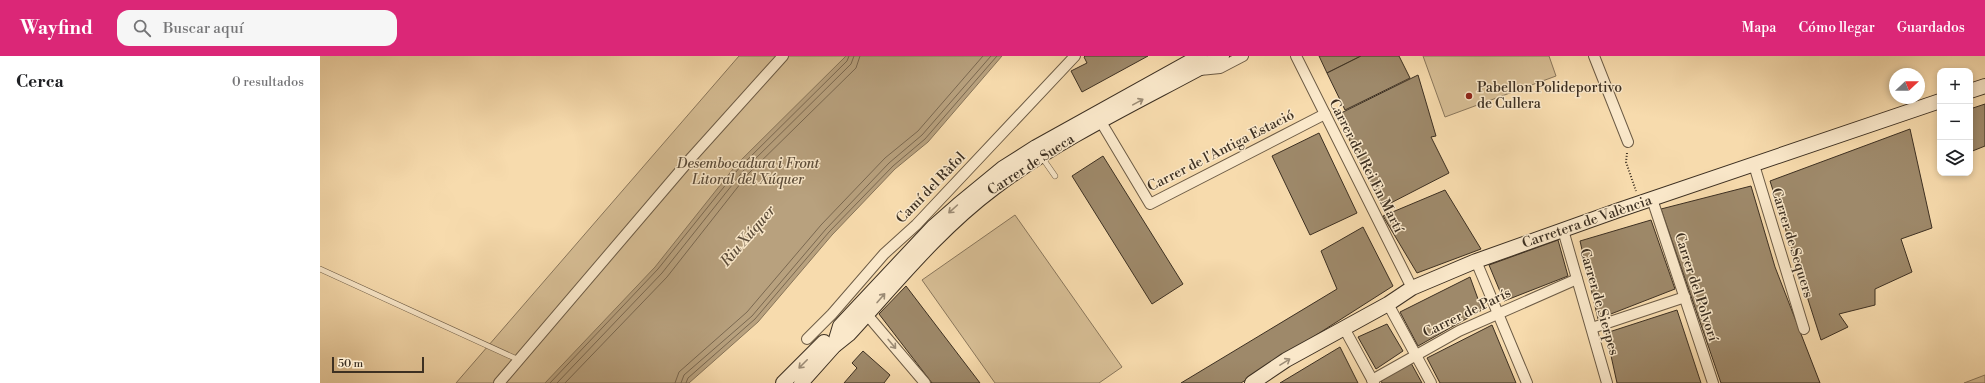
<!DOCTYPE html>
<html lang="es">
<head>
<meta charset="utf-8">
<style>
  body { margin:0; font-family:"Libre Bodoni",serif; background:#f6f6f6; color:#202124 }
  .controls { position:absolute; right:12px; top:12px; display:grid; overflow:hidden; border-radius:8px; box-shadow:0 2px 6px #0003 }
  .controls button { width:36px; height:36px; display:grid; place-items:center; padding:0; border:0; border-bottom:1px solid #e0e0e0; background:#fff; color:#202124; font:20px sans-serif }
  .compass { position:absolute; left:1569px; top:12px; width:36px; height:36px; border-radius:50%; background:#fff; box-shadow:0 2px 6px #0003; rotate:68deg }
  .scale { position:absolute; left:12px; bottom:10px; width:92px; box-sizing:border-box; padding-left:4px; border:2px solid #3d3022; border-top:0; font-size:11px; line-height:14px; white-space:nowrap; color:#3d3022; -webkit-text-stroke:3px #fae8ca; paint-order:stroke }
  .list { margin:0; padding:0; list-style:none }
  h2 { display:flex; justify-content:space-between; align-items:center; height:52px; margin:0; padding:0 16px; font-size:17px }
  h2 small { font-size:13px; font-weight:400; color:#757577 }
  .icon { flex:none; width:22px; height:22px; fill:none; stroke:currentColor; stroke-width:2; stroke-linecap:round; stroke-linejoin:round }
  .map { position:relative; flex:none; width:1665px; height:327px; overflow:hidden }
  header { display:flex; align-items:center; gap:24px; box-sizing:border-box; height:56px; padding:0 20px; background:#db2777; color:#fff }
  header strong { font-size:19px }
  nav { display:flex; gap:22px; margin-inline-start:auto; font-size:14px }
  .search { width:280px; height:36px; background:#f6f6f6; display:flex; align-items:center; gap:10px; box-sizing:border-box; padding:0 14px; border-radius:12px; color:#757577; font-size:15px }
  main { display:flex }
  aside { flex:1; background:#fff }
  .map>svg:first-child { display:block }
  .green { fill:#d7be95; stroke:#8a775c }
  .water { fill:#b8a17e; stroke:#877459 }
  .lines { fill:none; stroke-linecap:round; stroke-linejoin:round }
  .shore { stroke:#7a6850; stroke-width:1 }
  .building { fill:#9e896a; stroke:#3d3022 }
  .lane-casing { stroke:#6c5b45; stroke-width:6 }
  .street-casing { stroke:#6c5b45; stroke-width:12 }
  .secondary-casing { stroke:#3d3022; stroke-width:16 }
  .path { stroke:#3d3022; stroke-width:2; stroke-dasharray:1 2; stroke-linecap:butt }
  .lane { stroke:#fae8ca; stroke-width:5 }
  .street { stroke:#fae8ca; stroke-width:10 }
  .secondary { stroke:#fae8ca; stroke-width:14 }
  .oneway { stroke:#9c8c76 }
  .poi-dot { fill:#8f2418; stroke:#fae8ca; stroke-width:1.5 }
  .labels { text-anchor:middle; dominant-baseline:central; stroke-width:3; stroke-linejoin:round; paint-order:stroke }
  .poi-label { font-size:14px; fill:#3d3022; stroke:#fae8ca; text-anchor:start }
  .street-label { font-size:14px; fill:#3d3022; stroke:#fae8ca }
  .park-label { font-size:14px; font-style:italic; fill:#5c4c39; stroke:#fae8ca }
  .water-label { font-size:15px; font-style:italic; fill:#5c4c39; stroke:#fae8ca }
</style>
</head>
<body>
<header>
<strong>Wayfind</strong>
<div class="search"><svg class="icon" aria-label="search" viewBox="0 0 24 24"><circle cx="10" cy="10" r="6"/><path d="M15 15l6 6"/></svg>Buscar aquí</div>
<nav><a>Mapa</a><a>Cómo llegar</a><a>Guardados</a></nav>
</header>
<main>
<aside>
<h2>Cerca<small>0 resultados</small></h2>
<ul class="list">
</ul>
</aside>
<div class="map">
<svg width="1665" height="327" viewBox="0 0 1665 327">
  <rect width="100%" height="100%" fill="#f7dbad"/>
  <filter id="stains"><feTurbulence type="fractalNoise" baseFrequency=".005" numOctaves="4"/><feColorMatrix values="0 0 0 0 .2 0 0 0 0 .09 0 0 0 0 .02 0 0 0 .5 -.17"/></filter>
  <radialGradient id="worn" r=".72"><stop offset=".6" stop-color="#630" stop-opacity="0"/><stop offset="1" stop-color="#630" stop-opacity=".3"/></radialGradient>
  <!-- green -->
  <g class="green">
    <polygon points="419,0 638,0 345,327 136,327"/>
    <polygon points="1103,0 1229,0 1236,20 1125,61"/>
    <polygon points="695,159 802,311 779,327 675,327 602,224"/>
    <polygon points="1665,319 1665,327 1644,327"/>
  </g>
  <!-- water -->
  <polygon class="water" points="526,0 682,0 608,86 575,113 512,179 438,266 369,327 225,327 335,211 417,108"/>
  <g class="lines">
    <!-- shore -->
    <g class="shore">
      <polyline points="230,327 338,213 420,111 527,5 529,0"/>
      <polyline points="237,327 342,217 424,114 531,8 534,0"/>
      <polyline points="245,327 347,221 428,118 536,12 540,0"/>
      <polyline points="355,327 359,316 427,256 501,169 565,102 598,75 663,0"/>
      <polyline points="361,327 364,319 432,260 506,173 569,107 602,79 671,0"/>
      <polyline points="366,327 368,322 435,263 509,176 573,110 605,83 677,0"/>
    </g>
  </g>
  <!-- building -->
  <g class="building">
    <polygon points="765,0 828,0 762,36 751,15 767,7 764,1"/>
    <polygon points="999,0 1041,0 1007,17"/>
    <polygon points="1041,0 1079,0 1090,22 1025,54 1007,17"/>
    <polygon points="1098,19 1116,80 1111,81 1129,117 1063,151 1017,59"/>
    <polygon points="1665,48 1665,90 1650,96 1650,53"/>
    <polygon points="1590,73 1612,172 1581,183 1592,216 1555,233 1555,249 1519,258 1528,271 1501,284 1450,125"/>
    <polygon points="999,77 1037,157 990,179 952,100"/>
    <polygon points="783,100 863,228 832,248 752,120"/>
    <polygon points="1431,130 1455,211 1500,327 1401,327 1341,153"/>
    <polygon points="1125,134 1161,193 1097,217 1063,160"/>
    <polygon points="1331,164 1355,233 1278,263 1260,185"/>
    <polygon points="1043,171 1073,230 921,327 861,327 1017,233 1001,195"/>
    <polygon points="1238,184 1248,220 1184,245 1169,209"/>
    <polygon points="1150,221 1162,254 1098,290 1080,256"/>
    <polygon points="586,230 660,327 612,327 559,258"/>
    <polygon points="1357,254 1381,327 1297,327 1286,277"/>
    <polygon points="1067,268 1083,295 1056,313 1038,281"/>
    <polygon points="1172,269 1196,327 1120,327 1107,302"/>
    <polygon points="1020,291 1038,327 960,327"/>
    <polygon points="543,295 570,319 564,327 524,327 537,312 532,307"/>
    <polygon points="1091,307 1102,327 1062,327 1061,325"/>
  </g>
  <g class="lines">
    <!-- lane casing -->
    <g class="lane-casing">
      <g id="lane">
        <polyline points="721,100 735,120"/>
        <polyline points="0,213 199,304"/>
      </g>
    </g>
    <!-- street casing -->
    <g class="street-casing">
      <g id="street">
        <polyline points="976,0 1092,232"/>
        <polyline points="1274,0 1308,86"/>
        <polyline points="880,14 900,12 923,0"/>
        <polyline points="781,66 830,148 1005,58"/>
        <polyline points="1434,109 1484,273"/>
        <polyline points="1332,143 1393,327"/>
        <polyline points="1243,174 1287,327"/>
        <polyline points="1156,205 1207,327"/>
        <polyline points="1068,248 1111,327"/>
        <polyline points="543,254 605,327"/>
        <polyline points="1024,272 1054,327"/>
        <polyline points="1272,272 1365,241"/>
        <polyline points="487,283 512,258 564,198 596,169 755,0"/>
        <polyline points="1052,324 1139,275 1257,223"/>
        <polyline points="179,327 372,101 463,0"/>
      </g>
    </g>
    <!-- secondary casing -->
    <g class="secondary-casing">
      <g id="secondary">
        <polyline points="1650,35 1665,30"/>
        <polyline points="514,290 520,270 613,171 638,149 683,112 716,91 880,0"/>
        <polyline points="463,327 504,286"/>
        <path d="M 481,327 L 514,290 L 529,278 C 575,228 618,174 674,132 C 743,80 826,42 902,0"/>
        <polyline points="932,327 966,304 1068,248 1092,232 1156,205 1299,154 1620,45"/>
      </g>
    </g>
    <!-- path -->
    <polyline class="path" points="1307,97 1306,106 1316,135"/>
    <!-- lane -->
    <use href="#lane" class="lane"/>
    <!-- street -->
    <use href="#street" class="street"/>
    <!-- secondary -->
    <use href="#secondary" class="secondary"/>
  </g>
  <!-- one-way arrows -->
  <defs><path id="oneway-shaft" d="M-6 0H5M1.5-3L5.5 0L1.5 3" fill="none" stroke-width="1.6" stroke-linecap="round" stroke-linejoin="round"/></defs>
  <g class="oneway">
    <use href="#oneway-shaft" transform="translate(818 46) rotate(-29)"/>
    <use href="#oneway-shaft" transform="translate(633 153) rotate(138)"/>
    <use href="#oneway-shaft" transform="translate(561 242) rotate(-49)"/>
    <use href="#oneway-shaft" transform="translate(572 288) rotate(50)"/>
    <use href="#oneway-shaft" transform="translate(965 306) rotate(-32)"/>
    <use href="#oneway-shaft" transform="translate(483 308) rotate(135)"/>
  </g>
  <!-- markers -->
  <circle class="poi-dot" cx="1149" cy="40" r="4"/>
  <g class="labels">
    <!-- poi labels -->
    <g class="poi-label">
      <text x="1157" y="32">Pabellon Polideportivo<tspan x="1157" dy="16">de Cullera</tspan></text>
    </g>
    <!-- street labels -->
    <g class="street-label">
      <text transform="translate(901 95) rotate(-27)">Carrer de l'Antiga Estació</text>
      <text transform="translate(711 109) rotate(-33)">Carrer de Sueca</text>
      <text transform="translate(1046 110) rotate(63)">Carrer del Rei En Martí</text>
      <text transform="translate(611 132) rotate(-46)">Camí del Ràfol</text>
      <text transform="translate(1267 166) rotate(-19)">Carretera de València</text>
      <text transform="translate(1472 187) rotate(73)">Carrer de Sequers</text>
      <text transform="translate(1376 231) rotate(72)">Carrer del Polvorí</text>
      <text transform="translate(1279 246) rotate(74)">Carrer de Sierpes</text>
      <text transform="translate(1147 257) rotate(-26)">Carrer de París</text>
    </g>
    <!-- park labels -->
    <g class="park-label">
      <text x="428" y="108">Desembocadura i Front<tspan x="428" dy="16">Litoral del Xúquer</tspan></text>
    </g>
    <!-- water labels -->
    <g class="water-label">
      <text transform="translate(428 180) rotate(-49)">Riu Xúquer</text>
    </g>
  </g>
  <rect width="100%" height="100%" filter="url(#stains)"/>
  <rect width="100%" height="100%" fill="url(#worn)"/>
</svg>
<div class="controls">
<button>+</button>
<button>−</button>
<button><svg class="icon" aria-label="layers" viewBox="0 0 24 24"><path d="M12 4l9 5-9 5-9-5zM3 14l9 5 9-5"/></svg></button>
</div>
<svg class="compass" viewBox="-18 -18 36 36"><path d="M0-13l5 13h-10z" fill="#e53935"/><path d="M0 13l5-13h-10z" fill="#757577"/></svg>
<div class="scale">50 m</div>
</div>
</main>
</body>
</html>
